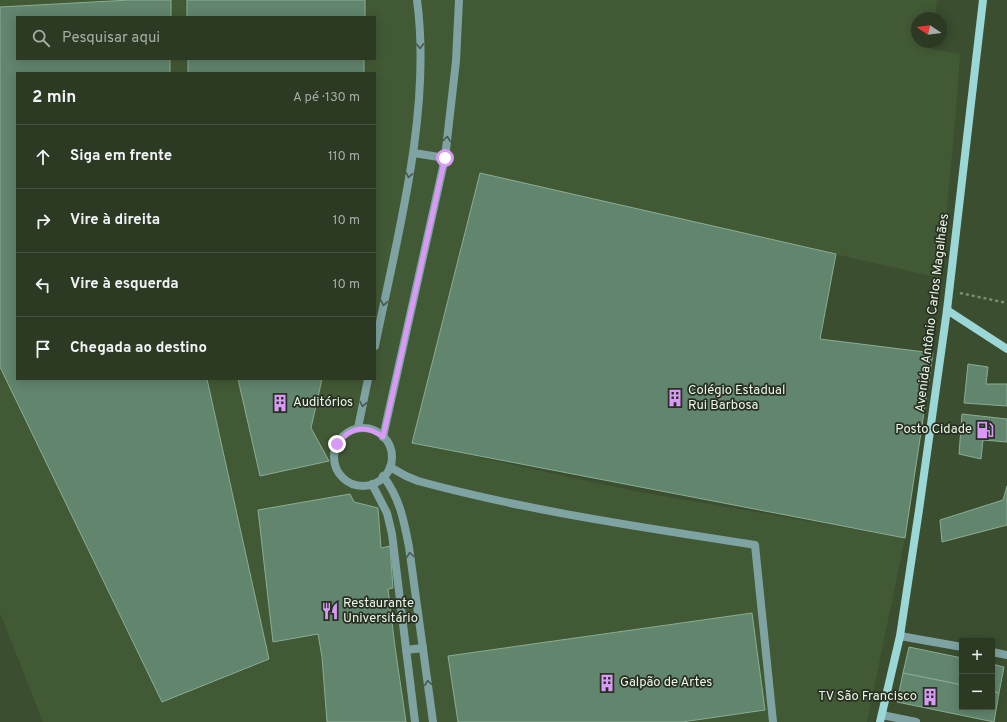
<!DOCTYPE html>
<html lang="pt">
<head>
<meta charset="utf-8">
<style>
  body { margin:0; font-family:Overpass,sans-serif; background:#34412b; color:#f1f3f6 }
  .controls { position:absolute; right:12px; bottom:12px; display:grid; overflow:hidden; border-radius:0px; box-shadow:0 2px 10px #0003 }
  .controls button { width:36px; height:36px; display:grid; place-items:center; padding:0; border:0; border-bottom:1px solid #485441; background:#2c3a23; color:#f1f3f6; font:20px sans-serif }
  .compass { position:absolute; left:911px; top:12px; width:36px; height:36px; border-radius:50%; background:#2c3a23; box-shadow:0 2px 10px #0003; rotate:283deg }
  .stop { position:absolute; width:12px; height:12px; margin:-9px; border:3px solid #d99af7; border-radius:50%; background:#fff }
  .stop.end { background:#d99af7; border-color:#fff; box-shadow:0 1px 4px #0008 }
  .list { margin:0; padding:0; list-style:none }
  h2 { display:flex; justify-content:space-between; align-items:center; height:52px; margin:0; padding:0 16px; font-size:17px }
  h2 small { font-size:13px; font-weight:400; color:#a6ada6 }
  .list li { display:grid; grid-template-columns:26px 1fr auto; gap:12px; align-items:center; box-sizing:border-box; height:64px; padding:0 16px; border-top:1px solid #485441 }
  .list b { display:block; font-size:15px; white-space:nowrap }
  .list em { font-size:13px; font-style:normal; color:#a6ada6 }
  .icon { flex:none; width:22px; height:22px; fill:none; stroke:currentColor; stroke-width:2; stroke-linecap:round; stroke-linejoin:round }
  .map { position:relative; flex:none; width:1007px; height:722px; overflow:hidden }
  .search { position:absolute; background:#2c3a23; box-shadow:0 2px 10px #0003; left:16px; top:16px; width:360px; height:44px; display:flex; align-items:center; gap:10px; box-sizing:border-box; padding:0 14px; border-radius:0px; color:#a6ada6; font-size:15px }
  .panel { position:absolute; background:#2c3a23; box-shadow:0 2px 10px #0003; left:16px; top:72px; width:360px; height:308px; border-radius:0px }
  .map>svg:first-child { display:block }
  .built { fill:#425935; fill-rule:evenodd }
  .building { fill:#62856d; stroke:#89ae94 }
  .lines { fill:none; stroke-linecap:round; stroke-linejoin:round }
  .path { stroke:#7e8f74; stroke-width:2.5; stroke-dasharray:3 3; stroke-linecap:butt }
  .lane { stroke:#7ea3a2; stroke-width:8 }
  .street { stroke:#7ea3a2; stroke-width:8 }
  .secondary { stroke:#9ad7d6; stroke-width:8 }
  .oneway { stroke:#46584f }
  .route { stroke:#d99af7; stroke-width:5 }
  .labels { text-anchor:middle; dominant-baseline:central; stroke-width:3.5; stroke-linejoin:round; paint-order:stroke }
  .street-label { font-size:13px; fill:#ecf8e5; stroke:#283023 }
  .poi-label { font-size:13px; fill:#ecf8e5; stroke:#283023; text-anchor:start }
</style>
</head>
<body>
<div class="map">
<svg width="1007" height="722" viewBox="0 0 1007 722">
  <rect width="100%" height="100%" fill="#3b4e2f"/>
  <!-- built -->
  <path class="built" d="M 0,0 L 937,0 L 935,18 L 917,18 L 917,42 L 933,42 L 932,49 L 960,54 L 955,124 L 940,278 L 480,173 L 412,443 L 635,491 L 905,538 L 867,722 L 43,722 L 0,613 ZM 17,17 L 375,17 L 375,59 L 17,59 ZM 17,73 L 375,73 L 375,379 L 17,379 Z"/>
  <!-- building -->
  <g class="building">
    <polygon points="130,0 171,0 171,17 17,17 17,59 170,59 170,73 17,73 17,379 207,379 269,659 162,702 0,367 0,7"/>
    <rect x="187" y="0" width="178" height="17"/>
    <rect x="188" y="59" width="176" height="14"/>
    <polygon points="480,173 836,254 820,339 933,353 905,538 412,443"/>
    <polygon points="968,364 988,367 986,384 1007,384 1007,406 964,403"/>
    <polygon points="238,379 322,379 311,428 329,461 260,476"/>
    <polygon points="962,414 1007,419 1007,442 983,440 981,459 959,454"/>
    <polygon points="1007,486 1007,525 942,542 940,520 1003,500"/>
    <polygon points="350,494 354,502 378,508 381,548 390,546 393,588 388,589 395,647 406,722 327,722 322,657 318,634 273,642 258,510"/>
    <polygon points="752,613 765,710 682,722 458,722 448,656"/>
    <polygon points="909,647 962,658 962,685 903,673"/>
    <polygon points="992,664 1004,667 999,693 992,691"/>
    <polygon points="903,673 962,685 962,707 992,707 992,691 999,693 994,722 897,702"/>
  </g>
  <g class="lines">
    <!-- path -->
    <polyline class="path" points="960,293 1007,303"/>
    <!-- lane -->
    <g class="lane">
      <polyline points="414,153 445,158"/>
      <path d="M 375,346 C 397,237 432,111 417,0"/>
      <polyline points="358,428 368,379"/>
      <circle cx="363" cy="457" r="29"/>
      <polyline points="383,437 445,158 456,61 459,0"/>
      <path d="M 390,467 L 406,476 L 418,481 C 528,511 642,527 755,545 L 773,722"/>
      <path d="M 383,476 C 400,498 404,521 409,547 L 433,722"/>
      <polyline points="372,484 387,513 392,534 415,722"/>
      <polyline points="406,650 423,648"/>
    </g>
    <!-- street -->
    <g class="street">
      <polyline points="900,636 962,647"/>
      <polyline points="992,652 1007,655"/>
      <polyline points="882,715 916,722"/>
    </g>
    <!-- secondary -->
    <g class="secondary">
      <polyline points="947,310 1007,349"/>
      <polyline points="880,722 900,636 919,510 947,310 983,0"/>
    </g>
  </g>
  <!-- one-way arrows -->
  <defs><path id="oneway-chevron" d="M-2-3.5L2.5 0L-2 3.5" fill="none" stroke-width="1.6" stroke-linecap="round" stroke-linejoin="round"/></defs>
  <g class="oneway">
    <use href="#oneway-chevron" transform="translate(420 46) rotate(89)"/>
    <use href="#oneway-chevron" transform="translate(447 139) rotate(-83)"/>
    <use href="#oneway-chevron" transform="translate(409 175) rotate(101)"/>
    <use href="#oneway-chevron" transform="translate(384 303) rotate(101)"/>
    <use href="#oneway-chevron" transform="translate(363 404) rotate(101)"/>
    <use href="#oneway-chevron" transform="translate(410 555) rotate(-98)"/>
    <use href="#oneway-chevron" transform="translate(428 683) rotate(-98)"/>
  </g>
  <g class="lines">
    <!-- route -->
    <path class="route" d="M 337,444 C 350,427 366,424 383,437 L 445,158"/>
  </g>
  <!-- icons -->
  <defs>
    <g id="building-bare" transform="scale(1.38)"><path d="M-4-6H4V6H1V3H-1V6H-4ZM-2.5-4.3h1.7v1.8h-1.7ZM.8-4.3h1.7v1.8H.8ZM-2.5-1h1.7V.8h-1.7ZM.8-1h1.7V.8H.8Z" fill="#d99af7" stroke="#283023" stroke-width="2.5" paint-order="stroke"/></g>
    <g id="fuel-bare" transform="scale(1.38)"><path d="M-5.5-6h7V0h2V4h1.3V-2.5L3-4.5l.8-.8L6-3V5H2.5V1h-1V6h-7ZM-4.2-4.7v3.2H.2V-4.7Z" fill="#d99af7" stroke="#283023" stroke-width="2.5" paint-order="stroke"/></g>
    <g id="restaurant-bare" transform="scale(1.38)"><path d="M-5-6h1v4h1v-4h1v4h1v-4h1v5L-1.5 .5V6h-2V.5L-5-1ZM5-6V6H3V1.5H1.5Q1.5-4 5-6Z" fill="#d99af7" stroke="#283023" stroke-width="2.5" paint-order="stroke"/></g>
  </defs>
  <g fill-rule="evenodd">
    <use href="#building-bare" x="675" y="398"/>
    <use href="#building-bare" x="280" y="403"/>
    <use href="#fuel-bare" x="985" y="430"/>
    <use href="#restaurant-bare" x="330" y="611"/>
    <use href="#building-bare" x="607" y="683"/>
    <use href="#building-bare" x="930" y="697"/>
  </g>
  <g class="labels">
    <!-- street labels -->
    <g class="street-label">
      <text transform="translate(933 313) rotate(-83)">Avenida Antônio Carlos Magalhães</text>
    </g>
    <!-- poi labels -->
    <g class="poi-label">
      <text x="688" y="391">Colégio Estadual<tspan x="688" dy="15">Rui Barbosa</tspan></text>
      <text x="293" y="403">Auditórios</text>
      <text x="972" y="430" text-anchor="end">Posto Cidade</text>
      <text x="343" y="604">Restaurante<tspan x="343" dy="15">Universitário</tspan></text>
      <text x="620" y="683">Galpão de Artes</text>
      <text x="917" y="697" text-anchor="end">TV São Francisco</text>
    </g>
  </g>
</svg>
<div class="controls">
<button>+</button>
<button>−</button>
</div>
<svg class="compass" viewBox="-18 -18 36 36"><path d="M0-13l5 13h-10z" fill="#e53935"/><path d="M0 13l5-13h-10z" fill="#a6ada6"/></svg>
<div class="stop" style="left:445px;top:158px"></div>
<div class="stop end" style="left:337px;top:444px"></div>
<div class="search"><svg class="icon" aria-label="search" viewBox="0 0 24 24"><circle cx="10" cy="10" r="6"/><path d="M15 15l6 6"/></svg>Pesquisar aqui</div>
<section class="panel">
<h2>2 min<small>A pé · 130 m</small></h2>
<ul class="list">
<li><svg class="icon" aria-label="ahead" viewBox="0 0 24 24"><path d="M12 20V5M6 11l6-6 6 6"/></svg><div><b>Siga em frente</b></div><em>110 m</em></li>
<li><svg class="icon" aria-label="right" viewBox="0 0 24 24"><path d="M7 20v-9h11M14 6l5 5-5 5"/></svg><div><b>Vire à direita</b></div><em>10 m</em></li>
<li><svg class="icon" aria-label="left" viewBox="0 0 24 24"><path d="M17 20v-9H6M10 6l-5 5 5 5"/></svg><div><b>Vire à esquerda</b></div><em>10 m</em></li>
<li><svg class="icon" aria-label="arrive" viewBox="0 0 24 24"><path d="M6 21V4h12l-3 4 3 4H6"/></svg><div><b>Chegada ao destino</b></div></li>
</ul>
</section>
</div>
</body>
</html>
